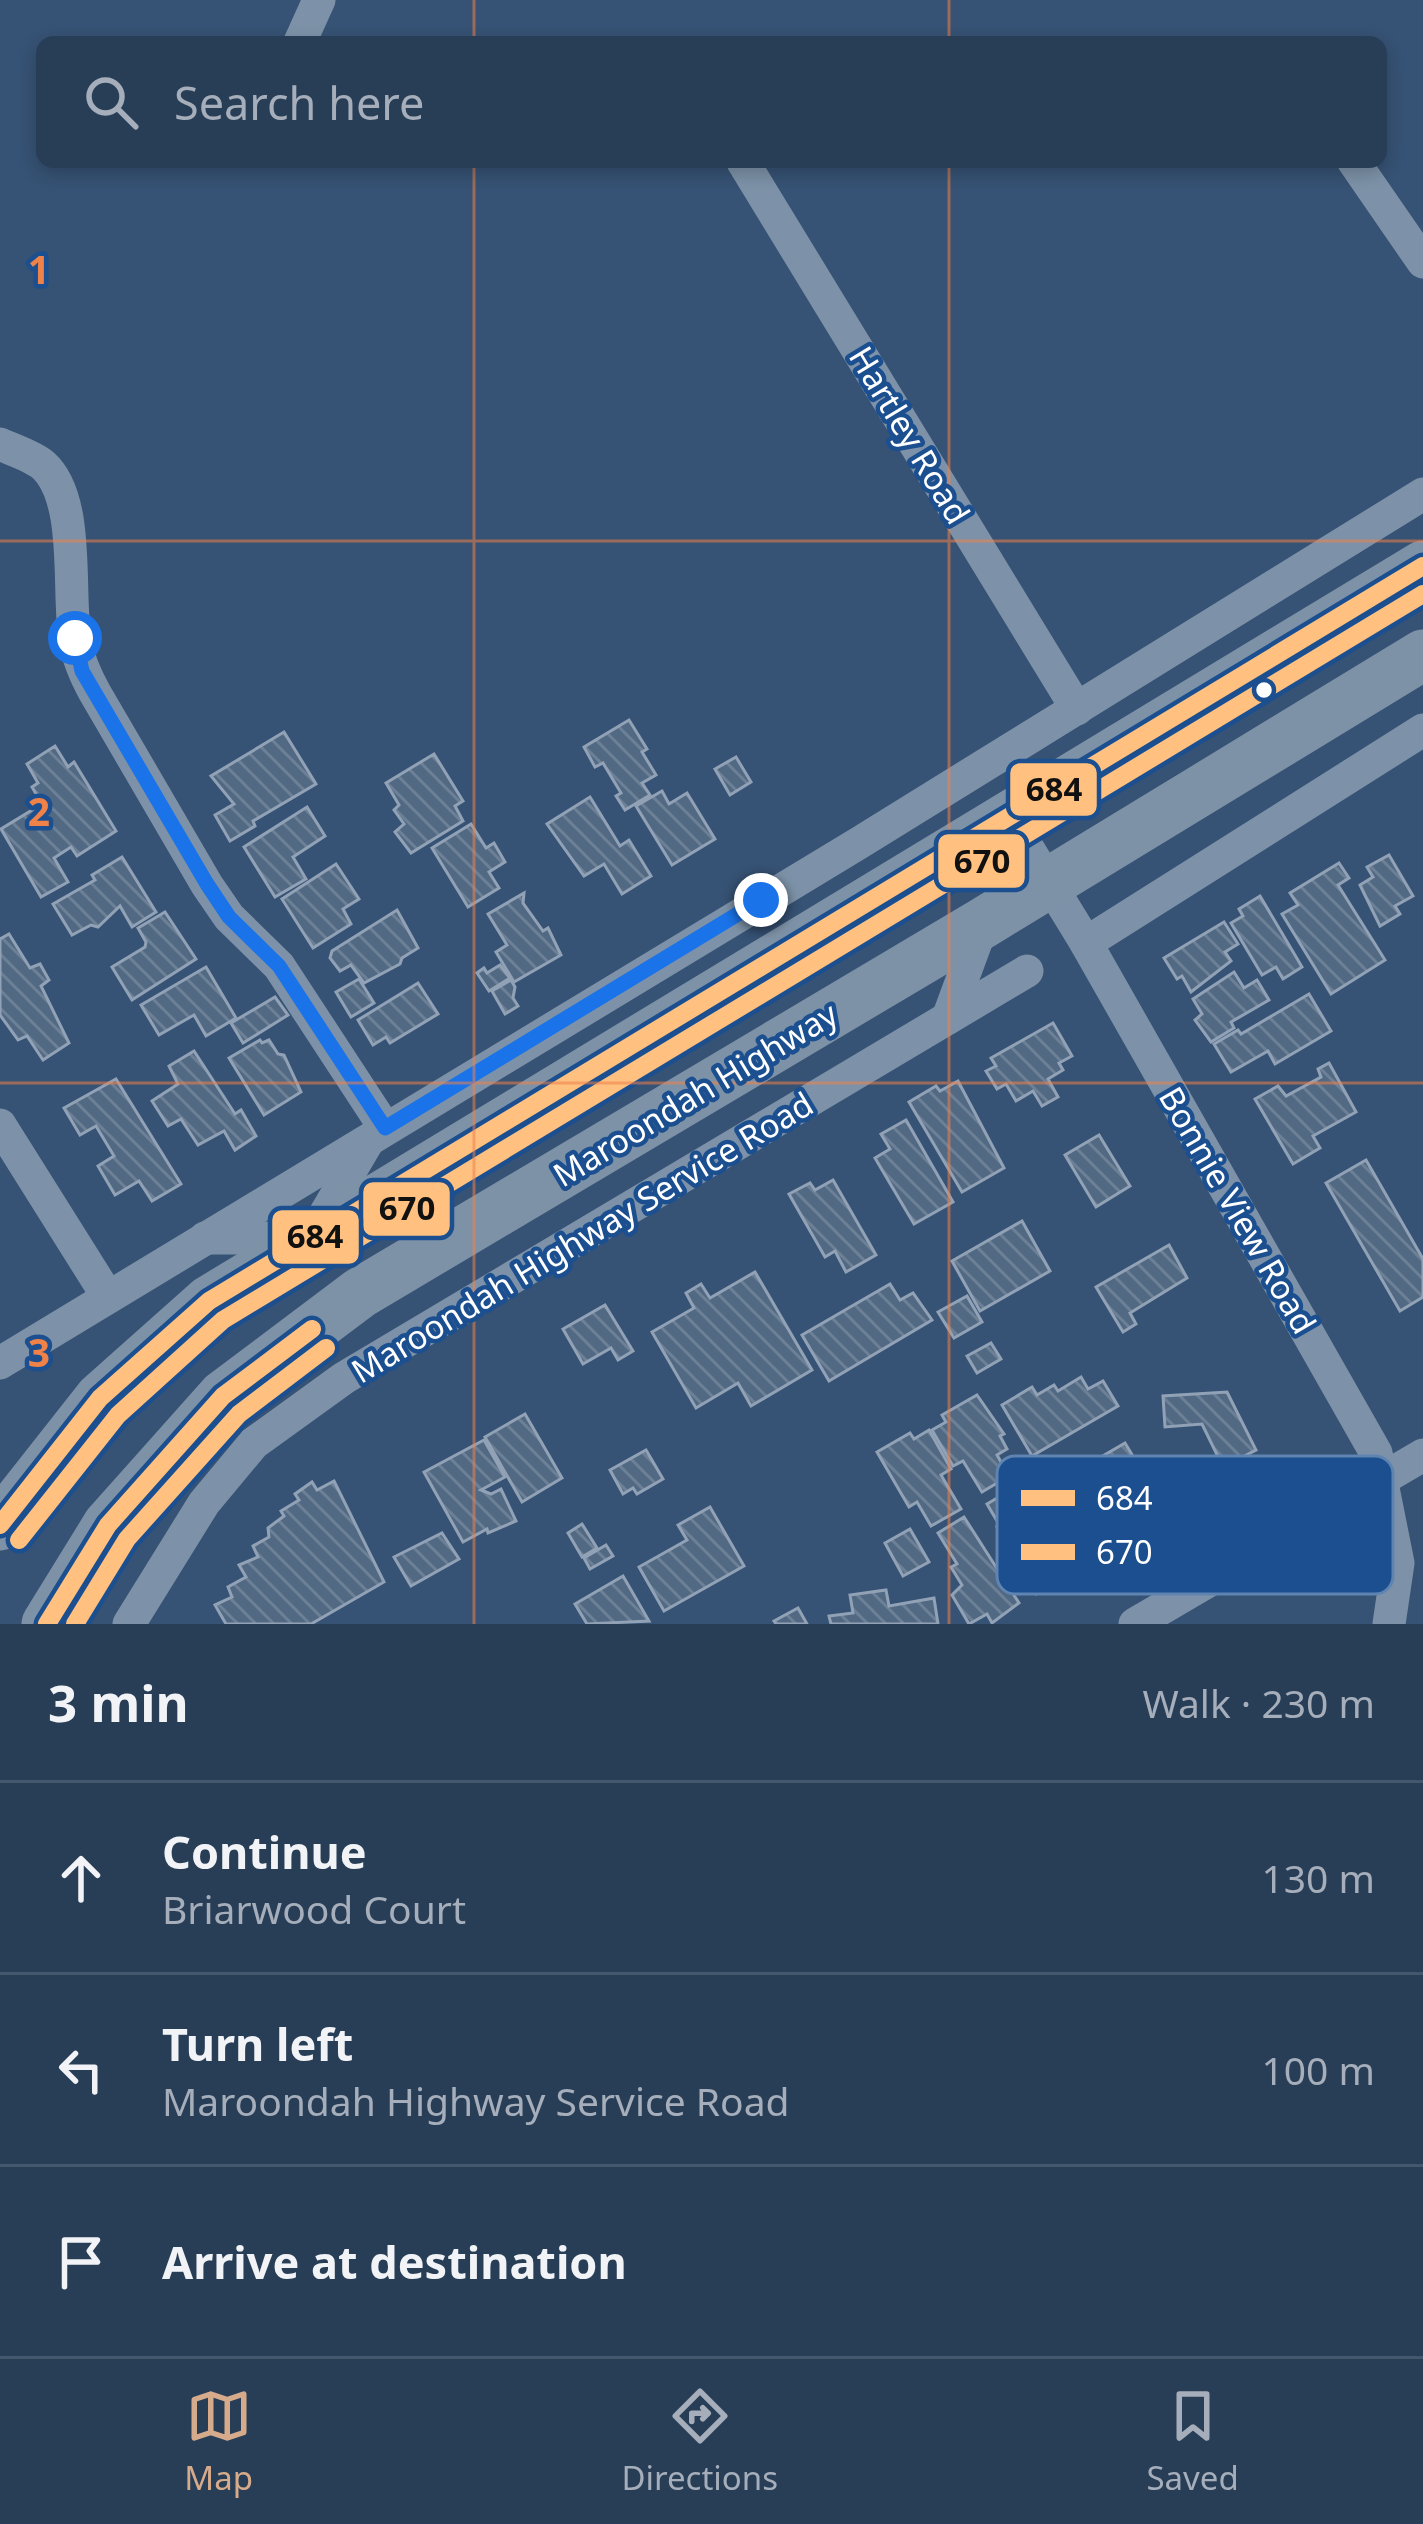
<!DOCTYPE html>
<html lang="en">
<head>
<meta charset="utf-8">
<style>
  body { margin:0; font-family:"Noto Sans",sans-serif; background:#30455d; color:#f1f3f6 }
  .stop { position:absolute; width:36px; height:36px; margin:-27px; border:9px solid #1a73e8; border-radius:50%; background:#fff }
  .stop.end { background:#1a73e8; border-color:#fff; box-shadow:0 3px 12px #0008 }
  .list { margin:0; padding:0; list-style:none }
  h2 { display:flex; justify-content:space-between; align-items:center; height:156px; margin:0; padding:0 48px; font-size:51px }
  h2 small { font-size:39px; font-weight:400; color:#a5aeba }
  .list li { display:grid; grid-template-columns:78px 1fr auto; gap:36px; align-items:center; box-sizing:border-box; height:192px; padding:0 48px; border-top:3px solid #44576d }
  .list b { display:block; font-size:45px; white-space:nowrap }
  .list p { margin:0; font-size:39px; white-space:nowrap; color:#a5aeba }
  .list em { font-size:39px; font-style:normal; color:#a5aeba }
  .icon { flex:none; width:66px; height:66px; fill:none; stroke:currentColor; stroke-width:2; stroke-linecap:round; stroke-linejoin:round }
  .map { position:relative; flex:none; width:1423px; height:1624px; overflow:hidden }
  .search { position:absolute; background:#283e57; box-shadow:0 6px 18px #0003; left:36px; right:36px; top:36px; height:132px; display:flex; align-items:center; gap:30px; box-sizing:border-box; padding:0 42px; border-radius:18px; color:#a5aeba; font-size:45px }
  .sheet { height:732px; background:#283e57 }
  nav { display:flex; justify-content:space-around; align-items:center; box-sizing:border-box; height:168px; border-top:3px solid #44576d; background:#283e57; font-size:33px; color:#a5aeba }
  nav a { display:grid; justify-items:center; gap:6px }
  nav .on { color:#d6ab8b }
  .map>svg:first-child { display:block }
  .building { fill:url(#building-back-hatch); stroke:#92a2b6; stroke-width:3 }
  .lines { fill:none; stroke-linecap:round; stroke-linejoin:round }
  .minor { stroke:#7d92a8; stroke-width:33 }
  .highway { stroke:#7e92a7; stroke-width:51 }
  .bus-1-casing { stroke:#1b4f8f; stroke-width:27 }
  .bus-2-casing { stroke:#1b4f8f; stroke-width:27 }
  .bus-1 { stroke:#ffc080; stroke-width:18 }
  .bus-2 { stroke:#ffc080; stroke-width:18 }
  .route { stroke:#1a73e8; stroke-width:15 }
  .grid { fill:none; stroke:#ee8249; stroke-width:3; stroke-opacity:0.55 }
  .bus-dot { fill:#fff; stroke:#1b4f8f; stroke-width:4.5 }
  .labels { text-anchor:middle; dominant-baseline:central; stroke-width:9; stroke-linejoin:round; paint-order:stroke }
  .street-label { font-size:33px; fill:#fff; stroke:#1b4f8f }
  .key { fill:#1b4f8f; stroke:#5f84b1; stroke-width:3 }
  .key-label { font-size:33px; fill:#fff }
  .grid-label { font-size:39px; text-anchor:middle; font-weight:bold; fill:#ee8249; stroke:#1b4f8f; stroke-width:9; stroke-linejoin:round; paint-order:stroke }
  .line-badge { stroke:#1b4f8f; stroke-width:4.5 }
  .pale-badge-label { font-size:33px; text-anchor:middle; font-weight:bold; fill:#111 }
</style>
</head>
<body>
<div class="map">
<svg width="1423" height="1624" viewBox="0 0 1423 1624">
  <defs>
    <pattern id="building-back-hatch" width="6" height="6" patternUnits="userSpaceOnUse" patternTransform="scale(3)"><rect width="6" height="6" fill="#526984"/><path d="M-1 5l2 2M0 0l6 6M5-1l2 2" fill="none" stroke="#6c8096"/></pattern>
  </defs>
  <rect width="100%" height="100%" fill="#365274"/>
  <!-- building -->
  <g class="building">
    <polygon points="629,720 647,749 642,752 656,775 642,783 650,795 625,810 616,796 621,793 603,763 595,767 584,747"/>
    <polygon points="284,732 316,784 253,821 255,826 230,841 215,815 234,804 211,776"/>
    <polygon points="55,746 68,767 74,762 116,831 77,856 71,847 54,858 68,882 41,897 1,829 42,804 32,787 38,783 27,764"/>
    <polygon points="434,754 463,801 455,806 463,821 411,853 395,832 404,824 394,810 399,805 386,783"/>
    <polygon points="736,757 751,782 730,795 715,769"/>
    <polygon points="662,791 669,804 687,793 715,839 672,865 636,806"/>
    <polygon points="590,797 620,846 629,840 651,876 622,894 604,864 584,876 547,824"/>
    <polygon points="307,807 325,836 293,857 306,879 275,897 244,847"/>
    <polygon points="471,824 486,848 494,843 505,862 489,872 499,888 468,907 432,848"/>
    <polygon points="1389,855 1413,896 1395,906 1400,914 1380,926 1360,885 1373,877 1367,867"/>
    <polygon points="122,857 156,912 132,927 120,906 98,927 91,925 72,935 53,904 95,880 92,875"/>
    <polygon points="1339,863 1349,878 1338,885 1385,960 1331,994 1282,914 1298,905 1290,893"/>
    <polygon points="336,864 359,899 343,909 351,924 313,948 282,899"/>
    <polygon points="524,893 523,903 543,931 548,928 561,955 514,982 496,952 507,945 488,914"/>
    <polygon points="1260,896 1302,967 1283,979 1276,967 1262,975 1231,923 1243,916 1239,909"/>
    <polygon points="397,910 418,948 402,958 400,964 364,983 351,965 340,971 330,958 332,951"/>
    <polygon points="165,912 196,959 132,1000 112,967 145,947 146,942 138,928"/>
    <polygon points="1224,922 1238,944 1225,952 1231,961 1191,992 1182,976 1177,979 1164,958"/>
    <polygon points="9,934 30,968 40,964 49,980 41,986 69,1043 43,1060 27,1036 18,1040 0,1015 0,939"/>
    <polygon points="500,965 510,978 489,991 477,973 484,968 487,973"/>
    <polygon points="206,967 236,1018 206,1036 194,1015 159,1035 141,1005"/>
    <polygon points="1234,972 1244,988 1257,980 1269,1000 1231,1022 1234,1028 1211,1042 1195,1020 1202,1014 1193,999"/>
    <polygon points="359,979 374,1003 351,1017 336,992"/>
    <polygon points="511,980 515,987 513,998 518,1006 505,1014 492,991"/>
    <polygon points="418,983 438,1014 390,1043 386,1037 373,1045 358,1020"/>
    <polygon points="1309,994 1331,1031 1275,1064 1268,1051 1231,1072 1214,1044 1238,1030 1241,1034"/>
    <polygon points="275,997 288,1015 243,1043 231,1023"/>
    <polygon points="1053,1023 1072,1056 1059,1063 1063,1070 1048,1079 1058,1097 1042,1106 1033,1091 1016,1101 1006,1084 997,1089 986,1071 996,1066 991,1058"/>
    <polygon points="260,1040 262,1043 269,1040 278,1054 284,1055 301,1092 264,1115 229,1058"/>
    <polygon points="194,1051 235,1114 241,1110 256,1136 235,1150 224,1131 198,1145 181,1119 168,1126 152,1101 178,1084 169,1066"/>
    <polygon points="1329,1063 1356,1112 1313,1136 1320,1148 1293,1164 1255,1099 1278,1086 1286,1096 1321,1077 1318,1069"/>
    <polygon points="116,1079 181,1184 152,1201 139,1181 115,1195 98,1166 114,1156 96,1126 80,1135 64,1108"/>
    <polygon points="958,1081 1004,1168 962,1192 909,1102 936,1086 940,1091"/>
    <polygon points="906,1120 953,1202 914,1224 875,1158 890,1149 881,1134"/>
    <polygon points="1099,1135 1130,1186 1096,1207 1065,1155"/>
    <polygon points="1366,1160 1423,1259 1423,1297 1400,1311 1326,1183"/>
    <polygon points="833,1180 876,1255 846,1272 835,1251 825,1257 789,1194 810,1183 815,1190"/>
    <polygon points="1022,1221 1050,1271 980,1311 952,1261"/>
    <polygon points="1169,1245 1187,1278 1130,1313 1136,1324 1123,1332 1096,1287"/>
    <polygon points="755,1272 812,1370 751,1406 738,1383 696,1408 652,1332 694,1308 686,1293 701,1284 710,1298"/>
    <polygon points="890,1284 900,1300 913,1293 932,1320 829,1381 802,1335"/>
    <polygon points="967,1296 982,1322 954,1338 938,1312"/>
    <polygon points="605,1305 633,1351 618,1360 611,1348 583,1364 563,1329"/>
    <polygon points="991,1343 1001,1359 977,1373 967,1356"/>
    <polygon points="1081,1377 1088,1389 1103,1381 1118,1406 1032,1456 1002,1405 1032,1387 1037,1395 1054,1385 1058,1391"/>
    <polygon points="1227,1392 1256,1450 1223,1467 1202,1424 1165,1427 1163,1396"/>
    <polygon points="977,1395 1004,1434 1000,1436 1007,1449 997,1455 1009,1476 982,1492 963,1461 953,1466 932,1430 946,1422 942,1415"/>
    <polygon points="525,1414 562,1478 522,1502 485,1437"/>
    <polygon points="929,1430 951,1469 941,1475 961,1509 931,1526 917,1502 909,1507 877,1452 910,1433 914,1439"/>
    <polygon points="484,1440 505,1477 481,1490 491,1494 501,1489 516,1521 488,1533 487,1529 463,1542 424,1472"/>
    <polygon points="1125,1443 1164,1508 1141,1522 1101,1457"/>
    <polygon points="646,1450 663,1479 637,1494 633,1488 623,1494 610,1470"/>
    <polygon points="334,1481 384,1582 311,1624 226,1624 215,1605 232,1597 228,1587 246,1577 239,1565 258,1557 253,1546 269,1537 268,1528 284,1516 281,1511 299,1500 295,1494 312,1482 317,1490"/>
    <polygon points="1014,1488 1028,1512 1042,1503 1077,1565 1064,1571 1069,1582 1036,1594 1006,1546 997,1527 1000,1526 987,1504"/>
    <polygon points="710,1507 744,1566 664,1611 639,1567 687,1540 678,1525"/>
    <polygon points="964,1517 1019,1603 992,1623 987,1614 969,1624 952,1595 962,1585 951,1567 957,1564 938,1533"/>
    <polygon points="582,1524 597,1548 582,1557 568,1533"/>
    <polygon points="910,1529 929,1562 903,1576 885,1543"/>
    <polygon points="442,1533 459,1559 411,1586 394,1557"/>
    <polygon points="606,1545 613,1556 590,1569 584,1558"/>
    <polygon points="623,1576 649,1621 587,1624 575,1604"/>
    <polygon points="886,1590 889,1606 934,1598 938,1624 831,1624 829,1616 853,1613 850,1595"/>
    <polygon points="798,1608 807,1624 776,1624 774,1621"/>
  </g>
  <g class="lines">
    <!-- minor -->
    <g class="minor">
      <polyline points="300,42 319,0"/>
      <polyline points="743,162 1077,709"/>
      <polyline points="1354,162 1423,262"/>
      <path d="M 0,444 C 13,450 32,456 43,465 C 81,499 67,592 75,640 C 78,659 85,675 95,693 L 207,885 L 229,917 L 279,966 L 385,1128"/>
      <polyline points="1010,819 1086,943 1376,1453 1398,1563 1389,1624"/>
      <polyline points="1086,943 1423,730"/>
      <polyline points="948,1018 983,923"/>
      <polyline points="0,1125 108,1297"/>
      <polyline points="205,1238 311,1238 368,1141"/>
      <polyline points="0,1363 859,843 1423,494"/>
      <polyline points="129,1624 204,1503 254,1443 344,1378 1027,971"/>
      <polyline points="1135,1624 1423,1455"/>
    </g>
    <!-- highway -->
    <g class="highway">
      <polyline points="0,1525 100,1398 209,1301 1423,566"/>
      <polyline points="47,1624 108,1525 223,1396 360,1293 983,923 1423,655"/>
    </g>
    <!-- bus-1 casing -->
    <g class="bus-1-casing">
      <g id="bus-1">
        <polyline points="0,1525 100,1398 209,1301 1423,566"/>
        <polyline points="47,1624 108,1525 223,1396 312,1329"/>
      </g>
    </g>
    <!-- bus-2 casing -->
    <g class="bus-2-casing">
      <g id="bus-2">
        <polyline points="19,1540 118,1415 223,1320 1423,594"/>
        <polyline points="75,1624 127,1539 239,1414 326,1348"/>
      </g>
    </g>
    <!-- bus-1 -->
    <use href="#bus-1" class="bus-1"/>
    <!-- bus-2 -->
    <use href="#bus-2" class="bus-2"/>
  </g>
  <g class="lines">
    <!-- route -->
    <polyline class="route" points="75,638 82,671 207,884 229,917 279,966 385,1128 761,900"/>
  </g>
  <!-- grid -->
  <path class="grid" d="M 474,0 L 474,42M 949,0 L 949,42M 474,162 L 474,1624M 949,162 L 949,1624M 0,541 L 1423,541M 0,1083 L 1423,1083"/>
  <!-- markers -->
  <circle class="bus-dot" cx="1264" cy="690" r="10"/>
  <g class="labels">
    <!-- street labels -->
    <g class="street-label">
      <text transform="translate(910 435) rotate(59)">Hartley Road</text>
      <text transform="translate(695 1094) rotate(-31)">Maroondah Highway</text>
      <text transform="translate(1238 1210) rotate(60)">Bonnie View Road</text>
      <text transform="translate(582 1237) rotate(-31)">Maroondah Highway Service Road</text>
    </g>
  </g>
  <!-- legend -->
  <rect x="997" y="1456" width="396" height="138" rx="18" class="key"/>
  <rect x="1021" y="1490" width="54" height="16" fill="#ffc080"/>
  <rect x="1021" y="1544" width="54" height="16" fill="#ffc080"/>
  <g class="key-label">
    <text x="1096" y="1510">684</text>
    <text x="1096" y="1564">670</text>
  </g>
  <g class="grid-label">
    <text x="39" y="284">1</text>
    <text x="39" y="826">2</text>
    <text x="39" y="1367">3</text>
  </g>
  <g class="line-badge">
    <rect x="1008" y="761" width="91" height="57" rx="12" fill="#ffc080"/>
    <rect x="936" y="832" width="91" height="58" rx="12" fill="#ffc080"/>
    <rect x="361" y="1180" width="91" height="58" rx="12" fill="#ffc080"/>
    <rect x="270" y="1208" width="91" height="58" rx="12" fill="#ffc080"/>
  </g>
  <g class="pale-badge-label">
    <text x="1054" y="801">684</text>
    <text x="982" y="873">670</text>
    <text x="407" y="1220">670</text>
    <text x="315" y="1248">684</text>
  </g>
</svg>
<div class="stop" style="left:75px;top:638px"></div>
<div class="stop end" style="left:761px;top:900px"></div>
<div class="search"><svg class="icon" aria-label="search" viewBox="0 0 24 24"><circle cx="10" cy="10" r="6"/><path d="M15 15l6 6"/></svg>Search here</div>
</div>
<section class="sheet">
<h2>3 min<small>Walk · 230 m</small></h2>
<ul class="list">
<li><svg class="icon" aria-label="ahead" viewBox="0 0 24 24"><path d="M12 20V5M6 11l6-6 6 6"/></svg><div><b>Continue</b><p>Briarwood Court</p></div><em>130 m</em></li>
<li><svg class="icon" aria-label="left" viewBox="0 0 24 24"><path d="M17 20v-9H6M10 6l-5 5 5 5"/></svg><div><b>Turn left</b><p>Maroondah Highway Service Road</p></div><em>100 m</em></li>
<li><svg class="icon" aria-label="arrive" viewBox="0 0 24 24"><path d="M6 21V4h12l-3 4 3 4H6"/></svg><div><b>Arrive at destination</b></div></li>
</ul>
</section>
<nav>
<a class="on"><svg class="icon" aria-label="map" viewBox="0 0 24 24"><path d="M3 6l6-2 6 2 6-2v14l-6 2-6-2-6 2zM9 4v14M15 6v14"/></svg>Map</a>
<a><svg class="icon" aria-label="directions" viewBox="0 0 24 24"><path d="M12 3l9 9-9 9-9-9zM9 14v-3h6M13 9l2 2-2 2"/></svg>Directions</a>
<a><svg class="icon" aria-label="saved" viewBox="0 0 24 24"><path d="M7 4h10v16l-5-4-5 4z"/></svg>Saved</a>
</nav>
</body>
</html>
